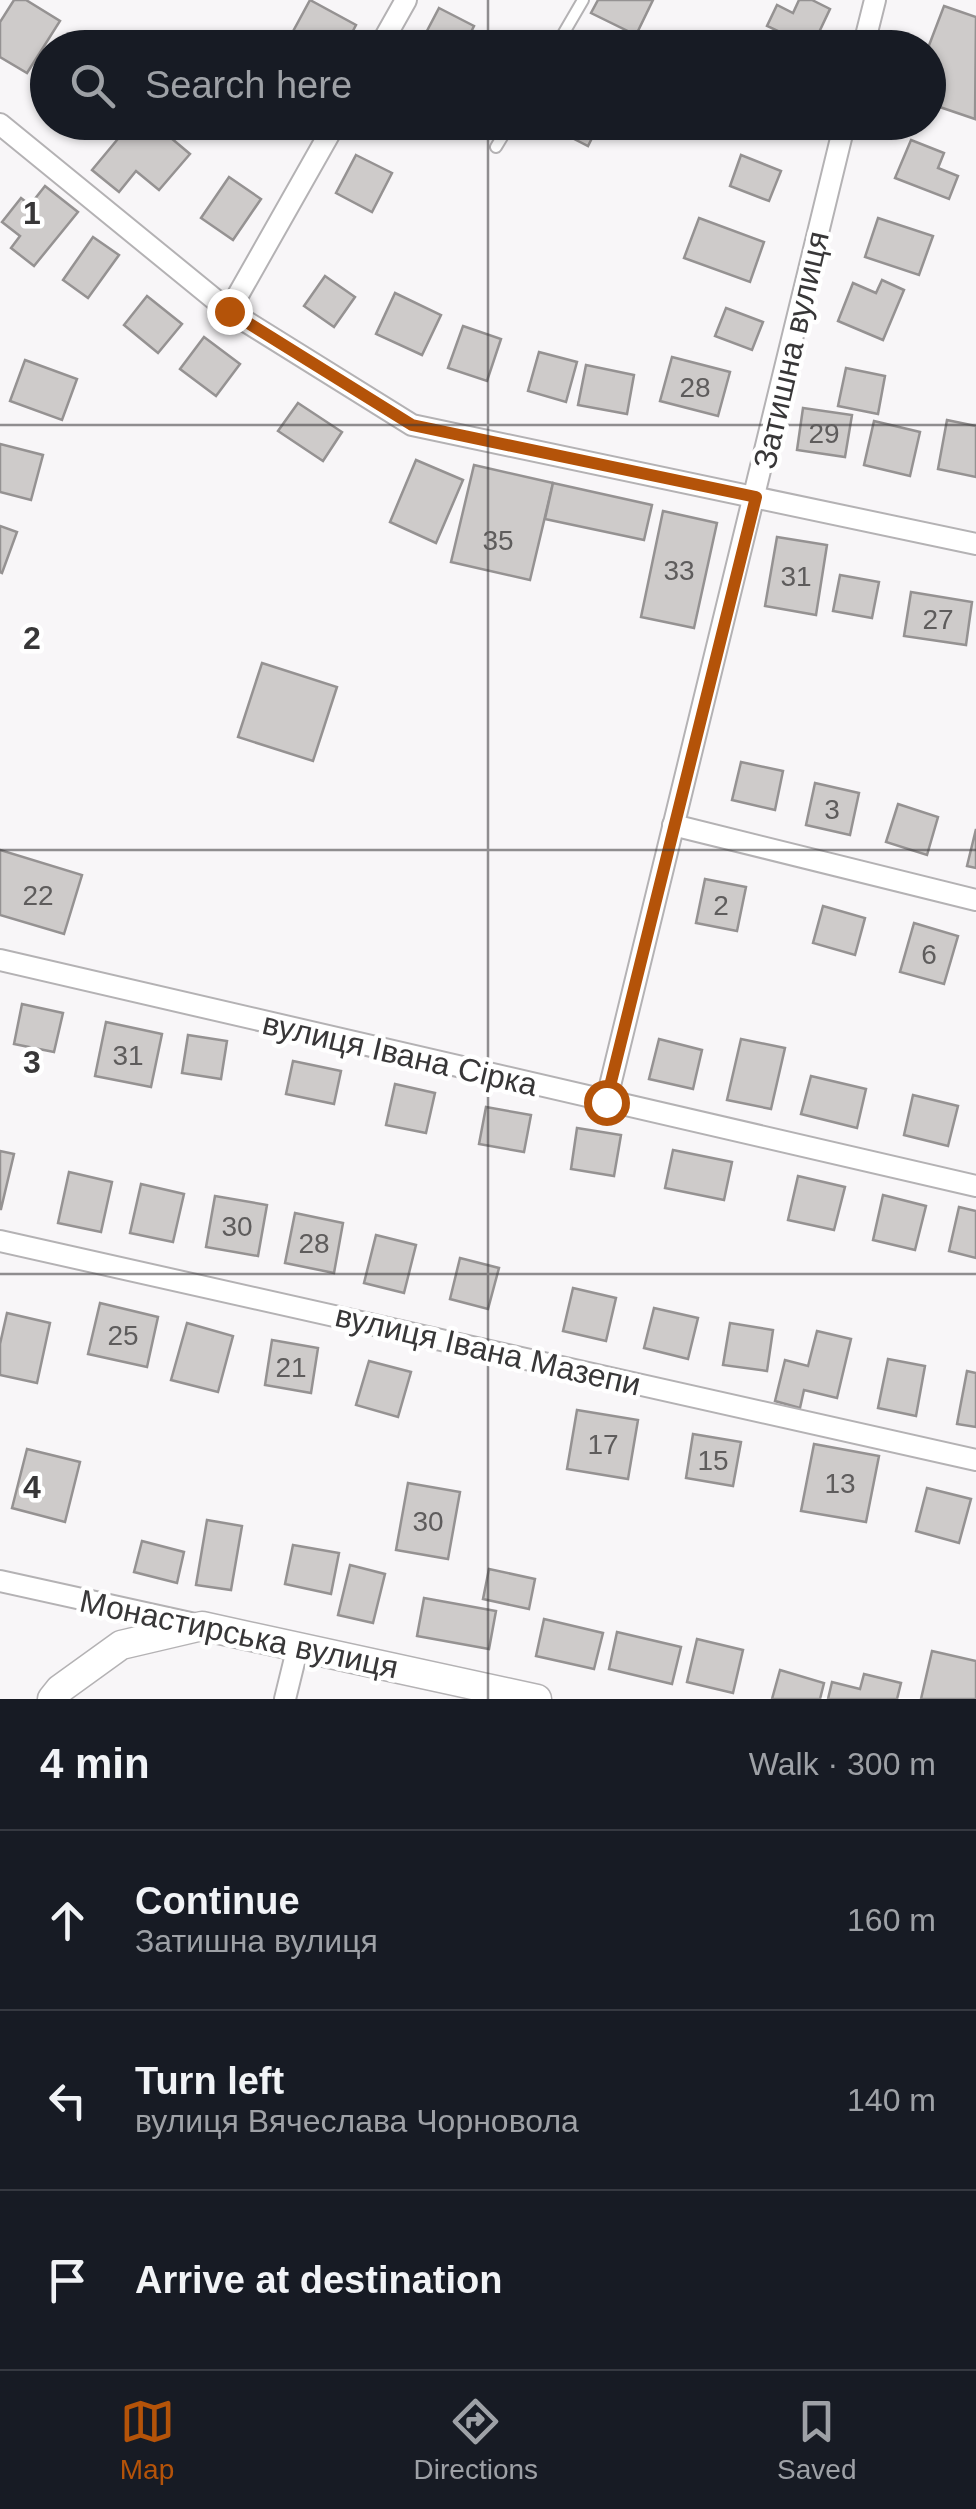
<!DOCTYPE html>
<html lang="en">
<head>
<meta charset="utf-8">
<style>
  body { margin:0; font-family:Arial,sans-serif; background:#20242c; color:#f1f3f6 }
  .stop { position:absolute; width:30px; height:30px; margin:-22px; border:8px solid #b45309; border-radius:50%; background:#fff }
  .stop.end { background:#b45309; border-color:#fff; box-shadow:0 2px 10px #0008 }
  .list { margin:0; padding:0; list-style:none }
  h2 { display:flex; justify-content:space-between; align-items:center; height:130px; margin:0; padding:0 40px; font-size:42px }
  h2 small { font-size:32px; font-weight:400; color:#9ea1a6 }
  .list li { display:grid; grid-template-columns:65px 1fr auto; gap:30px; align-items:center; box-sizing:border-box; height:180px; padding:0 40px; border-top:2px solid #363941 }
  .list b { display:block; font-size:38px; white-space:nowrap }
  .list p { margin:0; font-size:32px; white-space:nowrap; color:#9ea1a6 }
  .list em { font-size:32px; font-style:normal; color:#9ea1a6 }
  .icon { flex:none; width:55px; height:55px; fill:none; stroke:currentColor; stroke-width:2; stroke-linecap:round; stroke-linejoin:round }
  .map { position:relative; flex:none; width:976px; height:1699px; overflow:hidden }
  .search { position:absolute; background:#171b24; box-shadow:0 2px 8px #0004; left:30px; right:30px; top:30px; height:110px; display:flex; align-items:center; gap:25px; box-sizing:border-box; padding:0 35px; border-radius:55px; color:#9ea1a6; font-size:38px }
  .sheet { height:670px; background:#171b24 }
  nav { display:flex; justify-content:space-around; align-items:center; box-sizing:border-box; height:140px; border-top:2px solid #363941; background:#171b24; font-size:28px; color:#9ea1a6 }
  nav a { display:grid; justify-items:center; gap:5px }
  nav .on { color:#b45309 }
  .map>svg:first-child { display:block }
  .building { fill:#cecbca; stroke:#959292; stroke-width:2.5 }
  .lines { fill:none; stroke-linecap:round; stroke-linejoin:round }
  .service-casing { stroke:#b4b2b4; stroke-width:14 }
  .minor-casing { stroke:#b4b2b4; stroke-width:24 }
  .tertiary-casing { stroke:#b4b2b4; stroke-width:31 }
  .service { stroke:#fff; stroke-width:10 }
  .minor { stroke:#fff; stroke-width:20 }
  .tertiary { stroke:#fff; stroke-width:28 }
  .route { stroke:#b45309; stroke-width:12 }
  .grid { fill:none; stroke:#383738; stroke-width:2.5; stroke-opacity:0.55 }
  .labels { text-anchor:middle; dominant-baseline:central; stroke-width:9; stroke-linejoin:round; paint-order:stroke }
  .number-label { font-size:28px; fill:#5e5c5c }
  .street-label { font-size:32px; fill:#383738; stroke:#fff }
  .grid-label { font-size:32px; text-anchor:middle; font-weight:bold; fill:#383738; stroke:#fff; stroke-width:9; stroke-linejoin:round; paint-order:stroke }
</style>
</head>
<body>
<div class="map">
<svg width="976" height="1699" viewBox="0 0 976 1699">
  <rect width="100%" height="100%" fill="#f8f6f8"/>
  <!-- building -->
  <g class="building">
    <polygon points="14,0 26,0 60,21 27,73 0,57 0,22"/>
    <polygon points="310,0 356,25 344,48 284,48"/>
    <polygon points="598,0 653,0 636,35 591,13"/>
    <polygon points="799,0 812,0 830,9 812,47 767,26 777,5 793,13"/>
    <polygon points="944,6 976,17 975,119 928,103 928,48"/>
    <polygon points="439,8 474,26 463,48 418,48"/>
    <polygon points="132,122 152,122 190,154 159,190 136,171 119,192 92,170"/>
    <polygon points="398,122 429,122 422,135"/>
    <polygon points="541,122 600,122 588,146"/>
    <polygon points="911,140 944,153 938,168 958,176 949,199 895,178"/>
    <polygon points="356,155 392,173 372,212 336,193"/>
    <polygon points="741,155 781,171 769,201 730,186"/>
    <polygon points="229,177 261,199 233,240 201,218"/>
    <polygon points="45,186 78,212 34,266 11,248 20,236 2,222 21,198 30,205"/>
    <polygon points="699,218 764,242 750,282 684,258"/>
    <polygon points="878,218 933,236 919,275 865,257"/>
    <polygon points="93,237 119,255 88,298 63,280"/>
    <polygon points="325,276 355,297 334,327 304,306"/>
    <polygon points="882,280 904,290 883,340 838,321 853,283 876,293"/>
    <polygon points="395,293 441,315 422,355 376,334"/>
    <polygon points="147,296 182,324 158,353 124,325"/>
    <polygon points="726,308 763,322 752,350 715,336"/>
    <polygon points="463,326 501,339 487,381 448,368"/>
    <polygon points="204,337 240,364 216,396 180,369"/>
    <polygon points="539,352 577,362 566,402 528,391"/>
    <polygon points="672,357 730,372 718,416 660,401"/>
    <polygon points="25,360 77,379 62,420 10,401"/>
    <polygon points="586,365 634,375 627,414 578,405"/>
    <polygon points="846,368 885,376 878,414 838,406"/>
    <polygon points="298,403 342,432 323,461 278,431"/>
    <polygon points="803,408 852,415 845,457 797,450"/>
    <polygon points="947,420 976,426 976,477 938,469"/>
    <polygon points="874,421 920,432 910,476 864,465"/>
    <polygon points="0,444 43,455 31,500 0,492"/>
    <polygon points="416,460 463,480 436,543 390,522"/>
    <polygon points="474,465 553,483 530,580 451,562"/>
    <polygon points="553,483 652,505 644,540 545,519"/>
    <polygon points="663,511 717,523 694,628 641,617"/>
    <polygon points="0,526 17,532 2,573 0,572"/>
    <polygon points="777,537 827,545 816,615 765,606"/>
    <polygon points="840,575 879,582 872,618 833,611"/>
    <polygon points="911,592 972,602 966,645 904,636"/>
    <polygon points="262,663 337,687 313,761 238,737"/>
    <polygon points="741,762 783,771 775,810 732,800"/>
    <polygon points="815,783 859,793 850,835 806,825"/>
    <polygon points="898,804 938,817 927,855 886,842"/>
    <polygon points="976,829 976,868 967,866"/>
    <polygon points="0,850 82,875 64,934 0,915"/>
    <polygon points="705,879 746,887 737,931 696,923"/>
    <polygon points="823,906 865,918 855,955 813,943"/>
    <polygon points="914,923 958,936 944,984 900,972"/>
    <polygon points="22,1004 63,1013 54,1052 14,1044"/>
    <polygon points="106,1022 162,1034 151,1087 95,1076"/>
    <polygon points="188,1035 227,1041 221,1079 182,1073"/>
    <polygon points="659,1039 702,1050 693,1089 649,1079"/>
    <polygon points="741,1039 785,1048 771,1109 727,1100"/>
    <polygon points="293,1061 341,1071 334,1104 286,1094"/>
    <polygon points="811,1076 866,1089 857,1128 801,1114"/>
    <polygon points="395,1084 435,1093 426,1133 386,1125"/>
    <polygon points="913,1095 958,1106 948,1146 904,1135"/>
    <polygon points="486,1107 531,1115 524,1152 479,1144"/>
    <polygon points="577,1128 621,1135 614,1176 571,1169"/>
    <polygon points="673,1150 732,1162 724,1200 665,1188"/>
    <polygon points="0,1151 14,1154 1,1209 0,1209"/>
    <polygon points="69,1172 112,1182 101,1232 58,1223"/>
    <polygon points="798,1176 845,1187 834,1230 788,1220"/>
    <polygon points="141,1184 184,1194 173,1242 130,1233"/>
    <polygon points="883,1195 926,1206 915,1250 873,1240"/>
    <polygon points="215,1196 267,1205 258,1256 206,1247"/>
    <polygon points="959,1207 976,1211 976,1258 949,1251"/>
    <polygon points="295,1213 343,1223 334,1273 285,1263"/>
    <polygon points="376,1235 416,1245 404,1293 364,1283"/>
    <polygon points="460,1258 499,1268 488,1309 450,1299"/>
    <polygon points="573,1288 616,1298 606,1341 563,1331"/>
    <polygon points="100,1303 158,1317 147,1367 88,1354"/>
    <polygon points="654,1308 698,1318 688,1359 644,1348"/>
    <polygon points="7,1313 50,1323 37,1383 0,1375 0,1344"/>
    <polygon points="187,1323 233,1336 218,1392 171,1380"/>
    <polygon points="730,1323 773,1330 767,1371 723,1365"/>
    <polygon points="817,1331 851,1339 837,1398 804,1390 800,1408 775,1401 785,1360 808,1366"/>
    <polygon points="272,1340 318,1348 311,1393 265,1385"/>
    <polygon points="888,1359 925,1366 916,1416 878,1408"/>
    <polygon points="369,1361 411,1372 398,1417 356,1405"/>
    <polygon points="967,1371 976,1373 976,1427 957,1424"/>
    <polygon points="577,1410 638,1420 628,1479 567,1469"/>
    <polygon points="693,1434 741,1442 733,1486 686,1478"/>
    <polygon points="814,1444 879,1456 866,1522 801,1511"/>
    <polygon points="27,1449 80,1462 65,1522 12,1508"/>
    <polygon points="408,1483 460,1492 448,1559 396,1550"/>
    <polygon points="927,1488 971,1499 959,1543 916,1531"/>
    <polygon points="207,1520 242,1526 231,1590 196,1585"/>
    <polygon points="142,1541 184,1552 177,1583 134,1572"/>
    <polygon points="293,1545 339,1553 331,1594 285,1584"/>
    <polygon points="350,1565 385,1574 373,1623 338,1615"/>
    <polygon points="489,1569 535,1579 529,1609 483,1599"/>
    <polygon points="424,1598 496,1611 489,1649 417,1636"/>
    <polygon points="544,1619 603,1633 594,1669 536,1656"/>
    <polygon points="617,1632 681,1647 672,1684 609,1669"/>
    <polygon points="697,1639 743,1650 733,1693 687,1682"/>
    <polygon points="932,1651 976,1661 976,1699 921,1699"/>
    <polygon points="780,1670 824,1683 820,1699 772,1699"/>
    <polygon points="864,1674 901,1683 897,1699 828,1699 832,1682 860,1689"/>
  </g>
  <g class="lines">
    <!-- service casing -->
    <g class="service-casing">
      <g id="service">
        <polyline points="555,48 583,0"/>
        <polyline points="496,147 511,122"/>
      </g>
    </g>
    <!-- minor casing -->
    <g class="minor-casing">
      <g id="minor">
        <polyline points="379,48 406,0"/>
        <polyline points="863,48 875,0"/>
        <polyline points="0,124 229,311 412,425 976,544"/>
        <polyline points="229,311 336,122"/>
        <polyline points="673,825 976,900"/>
        <polyline points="0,960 976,1186"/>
        <polyline points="606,1102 845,122"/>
        <polyline points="0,1241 976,1460"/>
        <polyline points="0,1581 195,1624"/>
        <polyline points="285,1699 298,1646"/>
      </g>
    </g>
    <!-- tertiary casing -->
    <g class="tertiary-casing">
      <polyline id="tertiary" points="52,1699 60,1689 121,1645 202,1626 537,1699"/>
    </g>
    <!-- service -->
    <use href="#service" class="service"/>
    <!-- minor -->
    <use href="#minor" class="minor"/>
    <!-- tertiary -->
    <use href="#tertiary" class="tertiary"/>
  </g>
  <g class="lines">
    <!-- route -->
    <polyline class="route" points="229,311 412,425 756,497 606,1102"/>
  </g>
  <!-- grid -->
  <path class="grid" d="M 488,0 L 488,48M 488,122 L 488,1699M 0,425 L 976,425M 0,850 L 976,850M 0,1274 L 976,1274"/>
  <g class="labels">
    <!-- number labels -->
    <g class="number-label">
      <text x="695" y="387">28</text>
      <text x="824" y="433">29</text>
      <text x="498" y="540">35</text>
      <text x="679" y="570">33</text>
      <text x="796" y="576">31</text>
      <text x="938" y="619">27</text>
      <text x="832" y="809">3</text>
      <text x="38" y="895">22</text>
      <text x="721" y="905">2</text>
      <text x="929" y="954">6</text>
      <text x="128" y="1055">31</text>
      <text x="237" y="1226">30</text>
      <text x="314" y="1243">28</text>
      <text x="123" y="1335">25</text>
      <text x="291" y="1367">21</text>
      <text x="603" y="1444">17</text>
      <text x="713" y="1460">15</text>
      <text x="840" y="1483">13</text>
      <text x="428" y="1521">30</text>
    </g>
    <!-- street labels -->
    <g class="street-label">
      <text transform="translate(791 350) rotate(-77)">Затишна вулиця</text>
      <text transform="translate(400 1054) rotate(13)">вулиця Івана Сірка</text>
      <text transform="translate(488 1350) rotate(13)">вулиця Івана Мазепи</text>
      <text transform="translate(239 1634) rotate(12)">Монастирська вулиця</text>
    </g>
  </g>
  <g class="grid-label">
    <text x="32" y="224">1</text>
    <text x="32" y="649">2</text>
    <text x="32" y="1073">3</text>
    <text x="32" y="1498">4</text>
  </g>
</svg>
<div class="stop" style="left:606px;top:1102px"></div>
<div class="stop end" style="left:229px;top:311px"></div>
<div class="search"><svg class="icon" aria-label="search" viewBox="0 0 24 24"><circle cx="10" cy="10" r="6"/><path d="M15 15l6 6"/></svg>Search here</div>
</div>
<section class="sheet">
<h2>4 min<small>Walk · 300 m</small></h2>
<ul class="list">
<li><svg class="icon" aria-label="ahead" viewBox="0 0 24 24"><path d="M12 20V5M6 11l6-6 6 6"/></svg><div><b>Continue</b><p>Затишна вулиця</p></div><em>160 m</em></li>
<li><svg class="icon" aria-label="left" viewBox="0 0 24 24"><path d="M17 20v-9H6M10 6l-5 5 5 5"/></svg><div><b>Turn left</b><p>вулиця Вячеслава Чорновола</p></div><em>140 m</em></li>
<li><svg class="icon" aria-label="arrive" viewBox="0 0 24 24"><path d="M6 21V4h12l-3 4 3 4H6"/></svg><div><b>Arrive at destination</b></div></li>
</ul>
</section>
<nav>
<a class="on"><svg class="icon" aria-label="map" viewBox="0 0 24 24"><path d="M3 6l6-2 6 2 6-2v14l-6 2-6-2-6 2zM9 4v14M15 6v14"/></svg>Map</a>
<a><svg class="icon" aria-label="directions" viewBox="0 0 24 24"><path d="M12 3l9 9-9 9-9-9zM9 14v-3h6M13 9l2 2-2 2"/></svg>Directions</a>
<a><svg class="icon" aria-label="saved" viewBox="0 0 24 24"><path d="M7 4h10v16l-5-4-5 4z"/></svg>Saved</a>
</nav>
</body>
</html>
